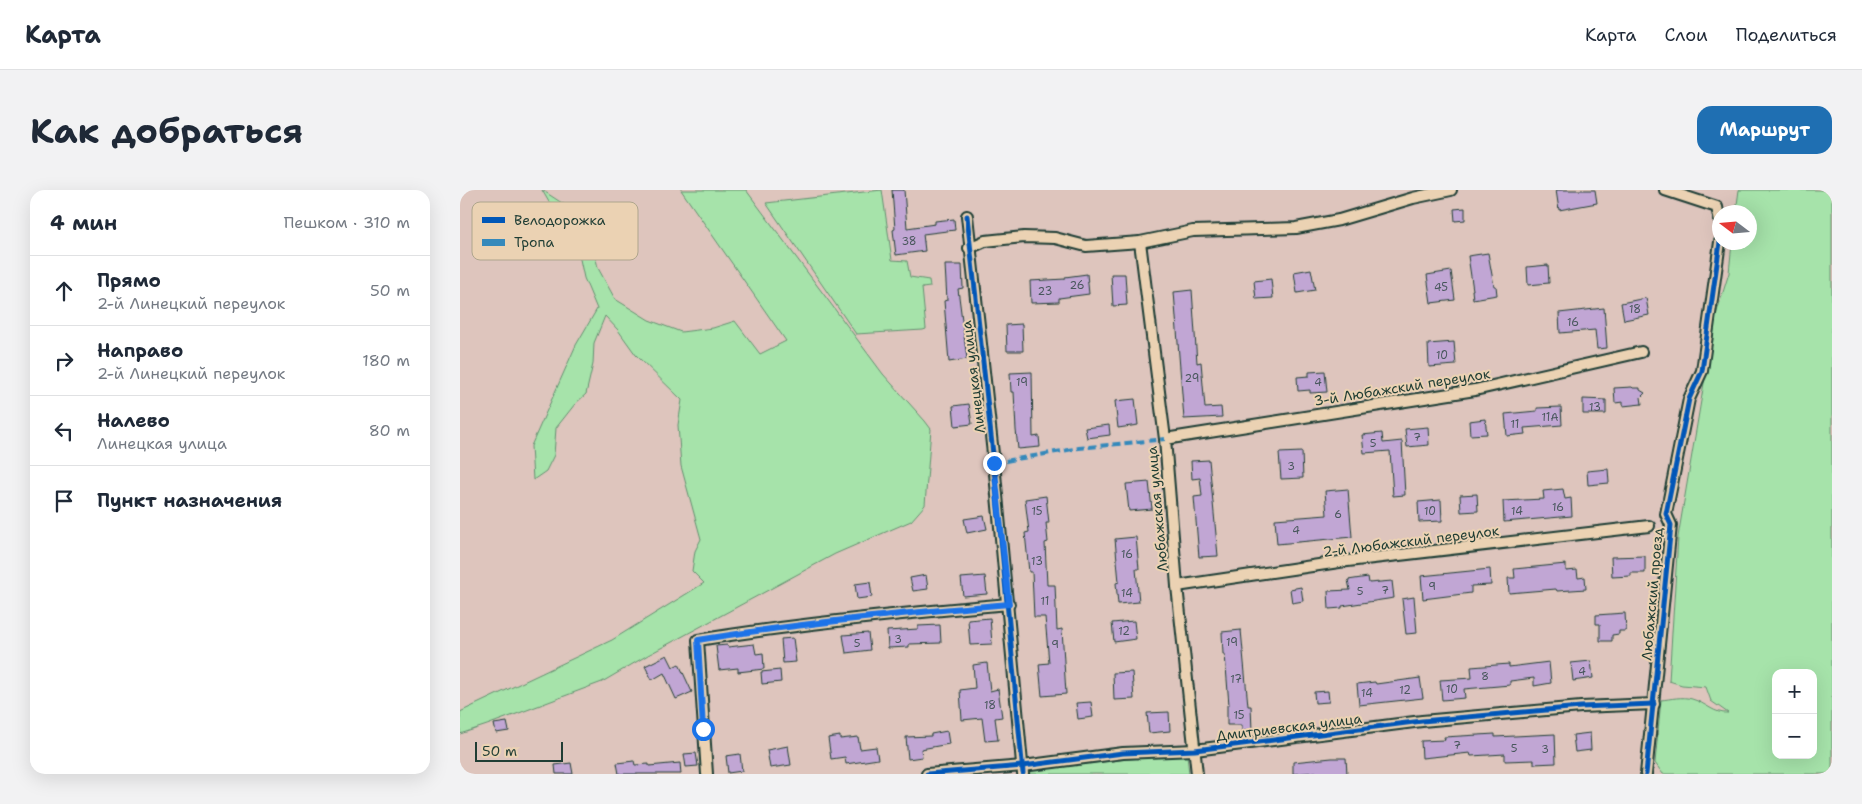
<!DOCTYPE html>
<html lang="ru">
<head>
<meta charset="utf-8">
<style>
  body { margin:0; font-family:"Shantell Sans",sans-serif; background:#f2f2f3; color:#1f2937 }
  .controls { position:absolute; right:15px; bottom:15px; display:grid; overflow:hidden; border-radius:10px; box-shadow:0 5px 20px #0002 }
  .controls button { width:45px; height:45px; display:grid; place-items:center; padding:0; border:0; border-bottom:1px solid #e0e1e3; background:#fff; color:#1f2937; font:25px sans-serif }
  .compass { position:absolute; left:1252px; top:15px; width:45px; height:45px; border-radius:50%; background:#fff; box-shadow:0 5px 20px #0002; rotate:286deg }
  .scale { position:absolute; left:15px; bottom:12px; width:88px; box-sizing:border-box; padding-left:5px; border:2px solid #1f3d34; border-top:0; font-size:14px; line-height:18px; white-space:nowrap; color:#1f3d34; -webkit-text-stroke:4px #ebd2b3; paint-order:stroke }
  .stop { position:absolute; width:15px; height:15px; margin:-11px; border:4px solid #1a73e8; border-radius:50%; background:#fff }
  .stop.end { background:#1a73e8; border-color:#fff; box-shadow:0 1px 5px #0008 }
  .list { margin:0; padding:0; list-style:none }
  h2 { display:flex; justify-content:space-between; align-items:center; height:65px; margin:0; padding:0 20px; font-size:21px }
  h2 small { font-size:16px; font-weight:400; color:#747a83 }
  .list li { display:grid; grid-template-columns:32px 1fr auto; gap:15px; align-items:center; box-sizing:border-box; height:70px; padding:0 20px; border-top:1px solid #e0e1e3 }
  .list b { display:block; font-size:19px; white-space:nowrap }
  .list p { margin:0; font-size:16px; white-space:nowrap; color:#747a83 }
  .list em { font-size:16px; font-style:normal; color:#747a83 }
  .icon { flex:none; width:28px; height:28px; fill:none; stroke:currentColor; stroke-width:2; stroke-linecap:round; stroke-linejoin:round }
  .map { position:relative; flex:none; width:1372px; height:584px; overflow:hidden; border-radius:15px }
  header { display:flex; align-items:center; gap:30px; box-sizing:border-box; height:70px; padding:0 25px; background:#fff; border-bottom:1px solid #e0e1e3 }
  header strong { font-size:24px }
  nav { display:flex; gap:28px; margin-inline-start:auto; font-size:18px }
  .intro { display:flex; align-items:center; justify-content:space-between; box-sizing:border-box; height:120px; padding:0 30px }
  h1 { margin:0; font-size:35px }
  .button { padding:12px 22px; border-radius:15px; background:#1f6fb2; color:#fff; font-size:18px; font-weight:700 }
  main { display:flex; gap:30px; padding:0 30px }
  aside { flex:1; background:#fff; border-radius:15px; box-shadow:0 5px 20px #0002 }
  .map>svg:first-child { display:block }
  .green { fill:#a6e3aa; stroke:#62906f; fill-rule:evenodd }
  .building { fill:#c1a6d4; stroke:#1f3d34 }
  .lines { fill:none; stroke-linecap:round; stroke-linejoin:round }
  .minor-casing { stroke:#1f3d34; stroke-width:14 }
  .minor { stroke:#ebd2b3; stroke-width:10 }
  .quiet { stroke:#3589bb; stroke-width:4; stroke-dasharray:8 4; stroke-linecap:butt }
  .cycleway-casing { stroke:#ebd2b3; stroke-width:8 }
  .cycleway { stroke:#0057b8; stroke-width:5 }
  .route { stroke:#1a73e8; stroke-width:6 }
  .labels { text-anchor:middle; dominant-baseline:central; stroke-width:4; stroke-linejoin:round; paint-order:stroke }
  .number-label { font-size:11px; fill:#48575c }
  .street-label { font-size:14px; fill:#1f3d34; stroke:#ebd2b3 }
  .key { fill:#ebd2b3; stroke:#aea58d; stroke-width:1 }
  .key-label { font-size:14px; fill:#1f3d34 }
</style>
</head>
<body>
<header>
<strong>Карта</strong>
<nav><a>Карта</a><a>Слои</a><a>Поделиться</a></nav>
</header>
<div class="intro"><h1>Как добраться</h1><a class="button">Маршрут</a></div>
<main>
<aside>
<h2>4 мин<small>Пешком · 310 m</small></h2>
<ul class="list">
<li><svg class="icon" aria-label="ahead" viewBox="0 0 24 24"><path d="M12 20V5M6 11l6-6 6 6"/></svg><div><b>Прямо</b><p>2-й Линецкий переулок</p></div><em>50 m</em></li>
<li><svg class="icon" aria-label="right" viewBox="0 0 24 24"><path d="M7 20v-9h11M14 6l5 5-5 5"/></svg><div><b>Направо</b><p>2-й Линецкий переулок</p></div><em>180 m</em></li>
<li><svg class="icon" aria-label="left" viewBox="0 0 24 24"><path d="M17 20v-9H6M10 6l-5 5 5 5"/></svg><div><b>Налево</b><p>Линецкая улица</p></div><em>80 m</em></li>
<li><svg class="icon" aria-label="arrive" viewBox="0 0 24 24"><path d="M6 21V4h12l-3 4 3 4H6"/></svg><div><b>Пункт назначения</b></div></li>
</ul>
</aside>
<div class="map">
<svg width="1372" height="584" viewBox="0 0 1372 584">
  <rect width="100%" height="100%" fill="#dec5bd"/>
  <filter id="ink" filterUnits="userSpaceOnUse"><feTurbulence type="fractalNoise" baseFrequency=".02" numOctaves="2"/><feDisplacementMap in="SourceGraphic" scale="10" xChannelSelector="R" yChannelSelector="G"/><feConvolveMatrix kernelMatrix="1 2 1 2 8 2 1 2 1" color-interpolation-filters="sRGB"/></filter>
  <g filter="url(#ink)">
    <!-- green -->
    <g class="green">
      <polygon points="82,0 105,15 118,36 132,51 138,78 155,109 189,130 221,142 253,138 275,131 300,164 326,151 221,0 286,0 423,184 465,231 471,239 465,315 451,331 375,364 188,465 142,492 27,535 0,544 0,522 152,450 244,393 232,381 235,361 241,349 221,276 218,235 222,210 176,165 158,140 145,126 134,153 133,174 126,204 115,214 96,238 94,265 86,281 73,290 71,256 116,155 137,119 124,88 117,55 104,38"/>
      <polygon points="422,0 432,70 447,71 450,87 469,90 470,97 462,98 466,139 463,140 396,144 306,13"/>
      <path d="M 1279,0 L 1372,0 L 1372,584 L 1203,584 L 1195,573 L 1201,510 C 1211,509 1222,506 1232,509 C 1246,513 1254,524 1268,523 L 1251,511 L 1246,497 L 1222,495 L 1209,491 L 1218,347 L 1255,128 L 1269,83 L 1272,53 L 1290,52 L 1290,22 L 1276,22 ZM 1316,483 L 1353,483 L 1353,565 L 1316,565 Z"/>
      <polygon points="727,565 729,584 569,584 569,581 667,569"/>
    </g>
    <!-- building -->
    <g class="building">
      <polygon points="432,0 444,0 447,38 475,34 475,31 494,29 495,40 463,44 465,61 436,65 433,40 435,39"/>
      <polygon points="1096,0 1135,0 1137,13 1099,20"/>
      <polygon points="1005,18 1005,30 995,31 994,19"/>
      <polygon points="1028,63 1034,96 1036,96 1037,105 1013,109 1012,100 1013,100 1008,66"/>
      <polygon points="485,75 502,75 503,98 498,99 507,169 489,172 484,111 487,110"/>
      <polygon points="1088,75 1089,93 1068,95 1067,77"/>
      <polygon points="851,79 855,100 837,103 834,82"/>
      <polygon points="991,81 995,110 971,113 967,85"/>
      <polygon points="627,84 629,104 599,108 599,112 571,113 570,91 605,89 605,87"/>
      <polygon points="651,84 665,84 667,115 653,116"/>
      <polygon points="811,89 813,108 796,109 794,91"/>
      <polygon points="732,100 737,173 741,172 745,218 761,217 762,227 724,229 714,102"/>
      <polygon points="1186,108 1189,125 1164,130 1161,113"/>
      <polygon points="1144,118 1147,158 1137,159 1135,140 1100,143 1099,123"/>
      <polygon points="562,134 563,161 547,161 546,135"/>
      <polygon points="994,152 996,175 969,177 968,154"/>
      <polygon points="865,181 867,202 850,203 850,200 838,201 837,187 849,186 849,182"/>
      <polygon points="572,182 573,247 579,246 580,257 558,259 556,240 554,202 551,202 550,183"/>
      <polygon points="1172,197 1173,198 1180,198 1180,200 1185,203 1181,207 1182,214 1163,216 1163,212 1155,213 1154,198"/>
      <polygon points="675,209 678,235 658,238 655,211"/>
      <polygon points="1123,209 1146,210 1146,224 1123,224"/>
      <polygon points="509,214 512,234 495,236 493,216"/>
      <polygon points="1101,217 1102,235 1064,238 1065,244 1047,246 1045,224 1077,221 1077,218"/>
      <polygon points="1025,229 1027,244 1010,245 1009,231"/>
      <polygon points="649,235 650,245 627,248 625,238"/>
      <polygon points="968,237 969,255 947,257 945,239"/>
      <polygon points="922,243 923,253 942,251 945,305 933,306 930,261 904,263 902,245"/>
      <polygon points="842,262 843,288 821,289 819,263"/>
      <polygon points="749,270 758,366 739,367 734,307 742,306 740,288 732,289 731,271"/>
      <polygon points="1148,279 1149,293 1128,295 1127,281"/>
      <polygon points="689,292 692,319 669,321 666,294"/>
      <polygon points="888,299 892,347 817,354 815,329 867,325 865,301"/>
      <polygon points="1103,299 1105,309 1111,308 1112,326 1044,332 1043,311 1084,309 1083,301"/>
      <polygon points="1017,304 1018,321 1001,322 1000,305"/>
      <polygon points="586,306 589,333 586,333 588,352 585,353 587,395 595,395 597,440 602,439 606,504 582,506 579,474 589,473 585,427 574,427 572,382 569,382 565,343 569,342 565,309"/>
      <polygon points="981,310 982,331 959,332 958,312"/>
      <polygon points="524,326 527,339 507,343 504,329"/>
      <polygon points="676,347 679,379 676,379 679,412 658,414 656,393 659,392 655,349"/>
      <polygon points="1185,366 1185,383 1171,383 1171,386 1152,387 1151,367"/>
      <polygon points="1106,374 1106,381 1117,380 1118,388 1125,387 1126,399 1097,401 1096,399 1049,403 1048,388 1055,388 1054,379"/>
      <polygon points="1030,379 1031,395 1011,396 1011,403 963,409 961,386"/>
      <polygon points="466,385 468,399 453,401 450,388"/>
      <polygon points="525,386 527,404 503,406 501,388"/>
      <polygon points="908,387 909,393 932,391 934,408 882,416 882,418 869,419 868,401 890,400 888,390"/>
      <polygon points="410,392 412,407 397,409 395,394"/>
      <polygon points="841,397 843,411 832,413 830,399"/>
      <polygon points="954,407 957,443 946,444 942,409"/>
      <polygon points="1165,423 1166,441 1159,441 1159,444 1152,445 1152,451 1140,451 1140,434 1136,434 1136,425"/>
      <polygon points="530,428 532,454 510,455 508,430"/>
      <polygon points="674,431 676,449 654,452 652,433"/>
      <polygon points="480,435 481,453 449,454 449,457 428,458 427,441 458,439 458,436"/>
      <polygon points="781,440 788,516 791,516 792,541 782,541 782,535 767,535 767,515 769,515 765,464 763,464 762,442"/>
      <polygon points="408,443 410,460 386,463 383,445"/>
      <polygon points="333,448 336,472 323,473 321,449"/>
      <polygon points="294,454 296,464 303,463 304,479 278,482 278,478 259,480 256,456 267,455 268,457"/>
      <polygon points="207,465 213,477 219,474 232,502 216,509 204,483 192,490 185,476"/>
      <polygon points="1131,471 1133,488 1113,491 1111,473"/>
      <polygon points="1089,472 1091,493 1074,496 1074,488 1050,491 1050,495 1004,499 1005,508 982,510 980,490 1012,488 1011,477 1049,474 1049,477"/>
      <polygon points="527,473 530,501 538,499 542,527 535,528 538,550 525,551 522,528 502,530 500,500 515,498 513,475"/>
      <polygon points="320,480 321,492 302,494 301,482"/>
      <polygon points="672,482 674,509 654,510 653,483"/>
      <polygon points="960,488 963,508 899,515 897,494 915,492 916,494"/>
      <polygon points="868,501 869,512 855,513 854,502"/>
      <polygon points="631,512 633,527 618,529 616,513"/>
      <polygon points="709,522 710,541 689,543 687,523"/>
      <polygon points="47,532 49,541 36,543 34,534"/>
      <polygon points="487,541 489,554 461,559 462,567 448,569 446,547 471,546 471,544"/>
      <polygon points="1130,543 1131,560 1115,562 1113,545"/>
      <polygon points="1035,544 1035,547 1095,544 1096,573 1074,574 1074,570 1045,571 1045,564 1011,566 1010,563 962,568 961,551 985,550 984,547"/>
      <polygon points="380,546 380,549 398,547 400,559 416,557 418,569 386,574 385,567 371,569 368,548"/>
      <polygon points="328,556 331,575 310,578 307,560"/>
      <polygon points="236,563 238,576 226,577 224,564"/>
      <polygon points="280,564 282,581 268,583 266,566"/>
      <polygon points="872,568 886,568 887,584 857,584 856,582 833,584 833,572"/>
      <polygon points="174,571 175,575 189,574 189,576 220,573 221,584 159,584 157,573"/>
      <polygon points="111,573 113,584 96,584 95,575"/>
    </g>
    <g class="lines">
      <!-- minor casing -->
      <g class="minor-casing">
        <g id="minor">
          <polyline points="1205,0 1257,17 1260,32"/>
          <polyline points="507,26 534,273 563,584"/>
          <polyline points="680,52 705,249 717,396 737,584"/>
          <polyline points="509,58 525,51 564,47 595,48 626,56 680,52 733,41 836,38 879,30 953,8 991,0"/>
          <polyline points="705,249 1015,200 1181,162"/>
          <polyline points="717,396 879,372 1189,336"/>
          <path d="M 247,584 L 238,450 C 342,433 444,423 549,414"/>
          <polyline points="467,584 563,576 663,563 735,560 962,531 1121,517 1194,514"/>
          <polyline points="1186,584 1211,335 1206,324 1229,209 1242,181 1260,52"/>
        </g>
      </g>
      <!-- minor -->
      <use href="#minor" class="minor"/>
      <!-- quiet -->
      <polyline class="quiet" points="534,273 619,258 705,249"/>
      <!-- cycleway casing -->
      <g class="cycleway-casing">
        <g id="cycleway">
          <polyline points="507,26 534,273 563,583"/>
          <polyline points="467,584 563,576 663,563 735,560 962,531 1121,517 1194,514"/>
          <polyline points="1186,584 1211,335 1206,324 1229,209 1242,181 1260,52"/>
        </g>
      </g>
      <!-- cycleway -->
      <use href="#cycleway" class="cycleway"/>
    </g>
  </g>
  <g class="lines" filter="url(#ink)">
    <!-- route -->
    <path class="route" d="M 243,539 L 238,450 C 341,433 444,423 549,414 L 534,273"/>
  </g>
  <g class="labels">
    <!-- number labels -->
    <g class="number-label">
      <text x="449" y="51">38</text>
      <text x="617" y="95">26</text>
      <text x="981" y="97">45</text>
      <text x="585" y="101">23</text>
      <text x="1175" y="119">18</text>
      <text x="1113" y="132">16</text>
      <text x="982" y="165">10</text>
      <text x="732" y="188">29</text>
      <text x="562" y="192">19</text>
      <text x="858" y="192">4</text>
      <text x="1135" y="217">13</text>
      <text x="1090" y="227">11А</text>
      <text x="1055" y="234">11</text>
      <text x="957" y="247">7</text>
      <text x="913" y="253">5</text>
      <text x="831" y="276">3</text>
      <text x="1098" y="317">16</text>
      <text x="577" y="321">15</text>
      <text x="970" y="321">10</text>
      <text x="1057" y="321">14</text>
      <text x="878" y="324">6</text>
      <text x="836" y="340">4</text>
      <text x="667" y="364">16</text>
      <text x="577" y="371">13</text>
      <text x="972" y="396">9</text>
      <text x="925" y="400">7</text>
      <text x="900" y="401">5</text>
      <text x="667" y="403">14</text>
      <text x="585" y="411">11</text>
      <text x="664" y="441">12</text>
      <text x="438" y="449">3</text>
      <text x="772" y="452">19</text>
      <text x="397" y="453">5</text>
      <text x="595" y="454">9</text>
      <text x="1122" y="481">4</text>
      <text x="1025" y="486">8</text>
      <text x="776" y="489">17</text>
      <text x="992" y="499">10</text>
      <text x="945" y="500">12</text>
      <text x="907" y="503">14</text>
      <text x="530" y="515">18</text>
      <text x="779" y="525">15</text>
      <text x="997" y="555">7</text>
      <text x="1054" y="558">5</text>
      <text x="1085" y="559">3</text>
    </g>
    <!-- street labels -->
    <g class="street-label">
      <text transform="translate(513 187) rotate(-97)">Линецкая улица</text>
      <text transform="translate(942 197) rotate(-9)">3-й Любажский переулок</text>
      <text transform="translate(697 319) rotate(-95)">Любажская улица</text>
      <text transform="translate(951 351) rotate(-7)">2-й Любажский переулок</text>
      <text transform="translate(1192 404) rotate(-85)">Любажский проезд</text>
      <text transform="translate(829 537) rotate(-7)">Дмитриевская улица</text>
    </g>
  </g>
  <!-- legend -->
  <rect x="12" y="12" width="166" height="58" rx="8" class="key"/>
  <rect x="22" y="27" width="23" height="6" fill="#0057b8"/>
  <rect x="22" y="49" width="23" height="7" fill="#3589bb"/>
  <g class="key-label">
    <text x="54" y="35">Велодорожка</text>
    <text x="54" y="57">Тропа</text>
  </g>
</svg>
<div class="controls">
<button>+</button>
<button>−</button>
</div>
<svg class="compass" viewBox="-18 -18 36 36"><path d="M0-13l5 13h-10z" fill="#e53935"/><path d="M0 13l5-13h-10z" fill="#747a83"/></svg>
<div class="scale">50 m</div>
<div class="stop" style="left:243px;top:539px"></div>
<div class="stop end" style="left:534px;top:273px"></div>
</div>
</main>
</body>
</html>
